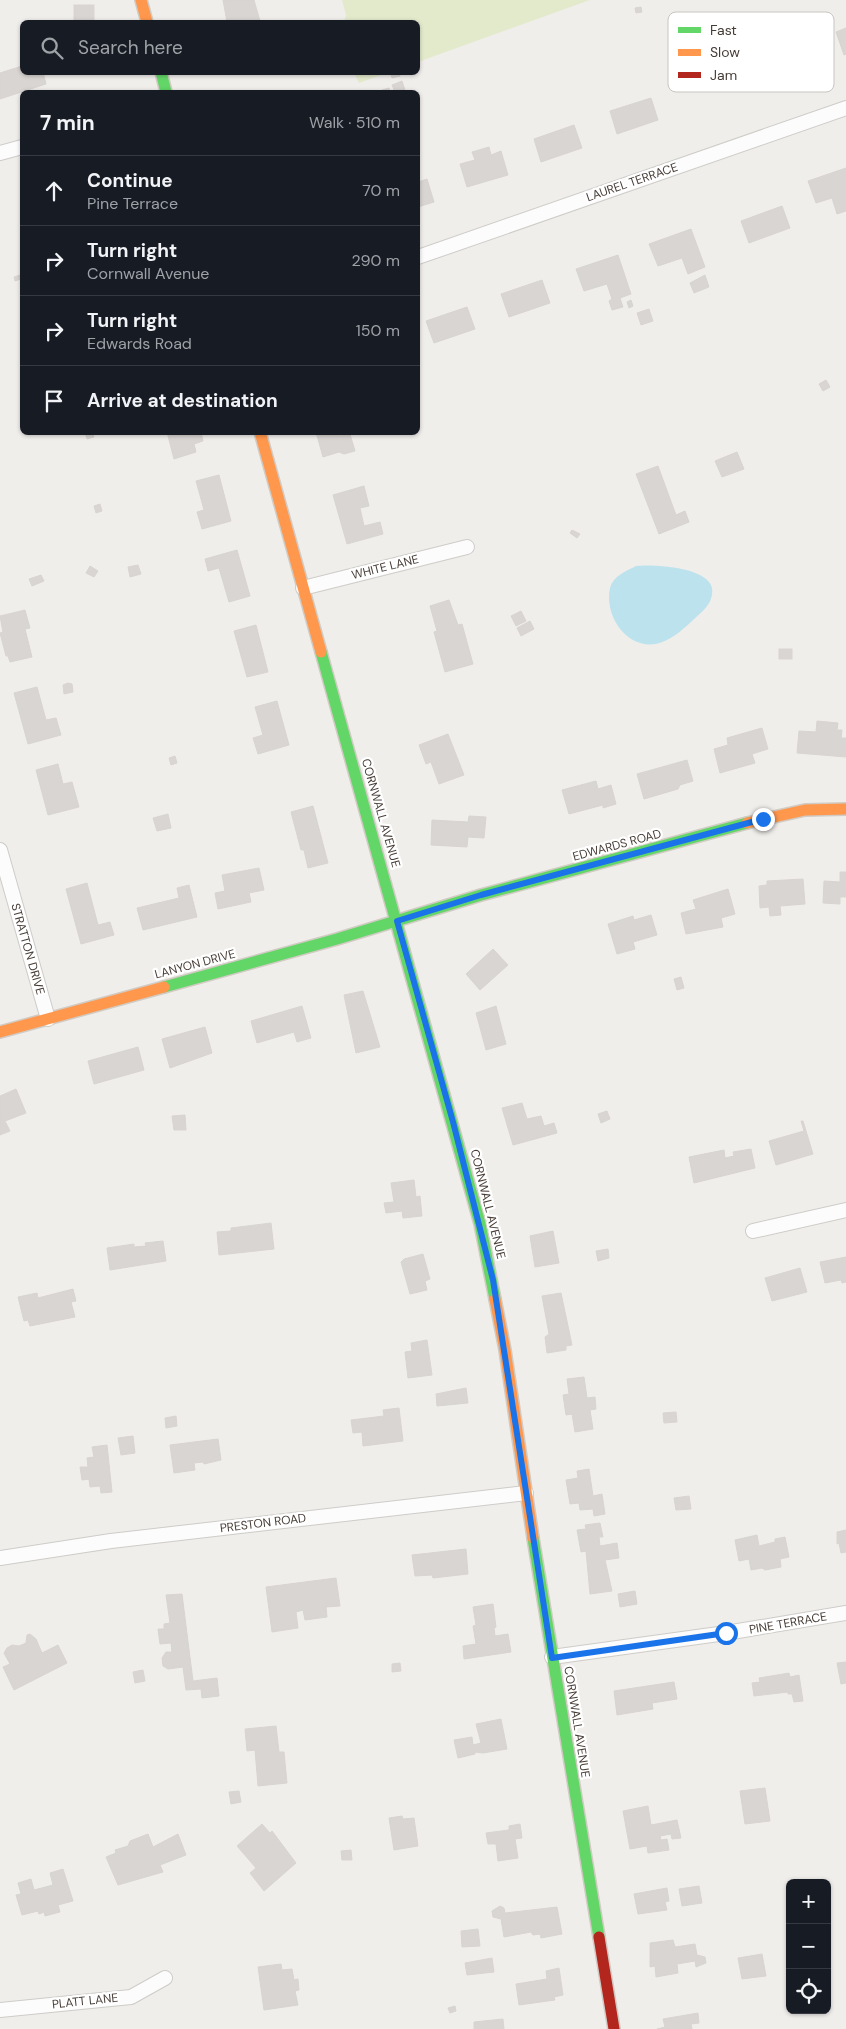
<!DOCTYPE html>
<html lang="en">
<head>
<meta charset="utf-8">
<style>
  body { margin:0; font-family:"DM Sans",sans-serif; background:#242831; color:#f1f3f6 }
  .controls { position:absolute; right:15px; bottom:15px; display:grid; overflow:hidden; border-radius:8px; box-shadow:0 1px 4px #0004 }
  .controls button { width:45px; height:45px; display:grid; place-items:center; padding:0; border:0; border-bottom:1px solid #363941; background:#171b24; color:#f1f3f6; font:25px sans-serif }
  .stop { position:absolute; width:15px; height:15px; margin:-11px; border:4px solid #1a73e8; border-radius:50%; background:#fff }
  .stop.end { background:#1a73e8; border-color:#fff; box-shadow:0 1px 5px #0008 }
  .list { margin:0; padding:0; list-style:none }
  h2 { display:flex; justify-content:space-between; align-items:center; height:65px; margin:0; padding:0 20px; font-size:21px }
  h2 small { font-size:16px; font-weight:400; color:#9ea1a6 }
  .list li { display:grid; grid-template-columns:32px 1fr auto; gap:15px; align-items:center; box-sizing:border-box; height:70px; padding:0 20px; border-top:1px solid #363941 }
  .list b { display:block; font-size:19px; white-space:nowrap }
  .list p { margin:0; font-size:16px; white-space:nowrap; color:#9ea1a6 }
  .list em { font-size:16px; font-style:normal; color:#9ea1a6 }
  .icon { flex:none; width:28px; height:28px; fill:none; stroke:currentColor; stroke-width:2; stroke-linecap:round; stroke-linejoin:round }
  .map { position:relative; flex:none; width:846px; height:2029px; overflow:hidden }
  .search { position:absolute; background:#171b24; box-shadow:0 1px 4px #0004; left:20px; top:20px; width:400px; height:55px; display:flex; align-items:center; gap:12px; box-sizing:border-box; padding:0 18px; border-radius:8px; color:#9ea1a6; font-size:19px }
  .panel { position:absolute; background:#171b24; box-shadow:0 1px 4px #0004; left:20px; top:90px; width:400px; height:345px; border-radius:8px }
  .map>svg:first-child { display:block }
  .green { fill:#e3eacc }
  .water { fill:#bce3ed }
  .building { fill:#d9d5d2; stroke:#d8d4d1 }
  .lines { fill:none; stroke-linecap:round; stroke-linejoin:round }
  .street-casing { stroke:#ceccc8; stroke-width:16 }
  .fast-casing { stroke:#d1cbc3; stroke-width:14 }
  .slow-casing { stroke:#d1cbc3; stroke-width:14 }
  .jam-casing { stroke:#d1cbc3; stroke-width:14 }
  .street { stroke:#fdfcfc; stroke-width:14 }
  .fast { stroke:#63d668; stroke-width:11 }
  .slow { stroke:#ff974d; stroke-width:11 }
  .jam { stroke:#b3261e; stroke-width:11 }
  .route { stroke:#1a73e8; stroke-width:6 }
  .labels { text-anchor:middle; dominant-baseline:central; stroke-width:4.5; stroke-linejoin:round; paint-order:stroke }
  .street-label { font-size:12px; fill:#473d37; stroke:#fff }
  .key { fill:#fff; stroke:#c8c5c3; stroke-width:1 }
  .key-label { font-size:14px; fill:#473d37 }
</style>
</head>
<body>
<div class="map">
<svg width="846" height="2029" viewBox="0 0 846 2029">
  <rect width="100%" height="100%" fill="#f0eeeb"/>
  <!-- green -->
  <g class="green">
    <polygon points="342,0 590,0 418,62 418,22 344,22 346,15"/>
    <polygon points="354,73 387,73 359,83"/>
  </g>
  <!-- water -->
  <path class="water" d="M 636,566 C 653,564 719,567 712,595 C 710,607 699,614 691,622 C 681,631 670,641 656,644 C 626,649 604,615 610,588 C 613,576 626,571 636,566 Z"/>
  <!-- building -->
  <g class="building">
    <polygon points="223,0 254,0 260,21 227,22"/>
    <rect x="74" y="5" width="20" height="17"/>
    <polygon points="641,7 642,12 636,13 635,8"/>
    <polygon points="846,28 846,54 844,55 836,32"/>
    <polygon points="22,66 22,72 43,72 46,84 0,99 0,73"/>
    <rect x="71" y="72" width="26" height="2"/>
    <polygon points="390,72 399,72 400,76 392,78"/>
    <polygon points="402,81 405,90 395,92 392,85"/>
    <polygon points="389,88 390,92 383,92 382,90"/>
    <polygon points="651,98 658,120 617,134 610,111"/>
    <polygon points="574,125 582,148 541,162 534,139"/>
    <polygon points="489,147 491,155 501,151 508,175 467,187 460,164 475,160 472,152"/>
    <polygon points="846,168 846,211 837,214 832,198 816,203 808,181"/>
    <polygon points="427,179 434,202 418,207 418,182"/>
    <polygon points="782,206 790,228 749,243 741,221"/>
    <polygon points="691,229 705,267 688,274 682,258 658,266 649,244"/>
    <polygon points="618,255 631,294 620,298 623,307 612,310 609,301 612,299 607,284 584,291 576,269"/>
    <polygon points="20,275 21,279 15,281 14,277"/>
    <polygon points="705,275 709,287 694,293 690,283"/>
    <polygon points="542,280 550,303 509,317 501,294"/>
    <polygon points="631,300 633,306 629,308 627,302"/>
    <polygon points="467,307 475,329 434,343 426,321"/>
    <polygon points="649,309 653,321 641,325 637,313"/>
    <polygon points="826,380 830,387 823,391 819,384"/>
    <polygon points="85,432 92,432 94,437 87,439"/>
    <polygon points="167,432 201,432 203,441 194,444 196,452 174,459"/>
    <polygon points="316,432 339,432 340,436 350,434 355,451 344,454 339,452 323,457"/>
    <polygon points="737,452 744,469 722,477 715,461"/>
    <polygon points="658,466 676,515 685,511 689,522 659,534 636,474"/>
    <polygon points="219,475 231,521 202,529 197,512 204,510 196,481"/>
    <polygon points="364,486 369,506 360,508 364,526 380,522 383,534 347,544 333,495"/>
    <polygon points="100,504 102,511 96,513 94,506"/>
    <polygon points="572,530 580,534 577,538 570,533"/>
    <polygon points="237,550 250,596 229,602 219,568 208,571 205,559"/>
    <polygon points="138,565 141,574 130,577 128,567"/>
    <polygon points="90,566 98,571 94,577 86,573"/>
    <polygon points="41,575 44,581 32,586 29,579"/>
    <polygon points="449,600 458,625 462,624 473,664 445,672 434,632 437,631 430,606"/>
    <polygon points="25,610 30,628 25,629 32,657 10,662 8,656 6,656 0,633 3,632 0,616"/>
    <polygon points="521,611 526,621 516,626 511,616"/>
    <polygon points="530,621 534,629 521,636 517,628"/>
    <polygon points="256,625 268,672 247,677 234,631"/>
    <rect x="779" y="649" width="13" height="10"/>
    <polygon points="68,683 72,684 73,692 64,694 63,685"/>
    <polygon points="37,687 46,720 56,718 61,735 28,744 14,693"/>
    <polygon points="277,701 289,745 258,754 253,738 263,735 255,707"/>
    <polygon points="817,721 838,723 837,730 842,730 841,738 846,738 846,757 797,753 799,731 816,732"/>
    <polygon points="762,728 768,749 752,754 755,763 720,773 714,749 728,745 727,738"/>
    <polygon points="448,734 464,775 439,784 431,762 426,764 419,745"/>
    <polygon points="175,756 177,763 171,765 169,758"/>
    <polygon points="687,760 693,781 680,785 678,789 644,799 637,774"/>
    <polygon points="58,764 63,784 72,782 79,807 48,815 36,770"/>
    <polygon points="596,781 598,789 611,785 616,804 603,808 603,805 569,814 562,790"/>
    <polygon points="313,806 328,863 308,868 304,850 301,850 291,812"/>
    <polygon points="168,814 171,828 157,831 153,818"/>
    <polygon points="469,816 486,817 484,838 468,837 467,847 431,845 432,820 468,822"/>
    <polygon points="259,868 264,890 249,893 251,902 218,909 215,893 225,891 222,875"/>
    <polygon points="840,872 846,872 846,897 840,897 840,904 823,903 824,881 840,882"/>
    <polygon points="803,879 805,904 780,906 781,915 770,916 769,907 760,908 759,886 767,885 767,881"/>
    <polygon points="87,883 98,925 110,922 114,935 81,944 66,889"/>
    <polygon points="189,885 197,917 143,930 137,908 179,898 177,888"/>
    <polygon points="728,889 735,914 721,918 723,927 686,934 681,913 696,909 693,900"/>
    <polygon points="651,915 657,935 633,942 635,949 617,954 608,924 633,916 634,920"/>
    <polygon points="493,949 508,965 480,990 466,974"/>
    <polygon points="681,977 684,988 677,990 674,979"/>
    <polygon points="363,991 380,1047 356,1053 344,995"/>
    <polygon points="302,1006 311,1038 297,1042 294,1032 257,1043 251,1021"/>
    <polygon points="496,1006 506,1044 486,1050 476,1013"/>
    <polygon points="205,1027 212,1053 170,1068 162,1039"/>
    <polygon points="138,1047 144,1070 94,1084 88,1061"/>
    <polygon points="16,1089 26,1113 5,1121 10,1131 0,1135 0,1096"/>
    <polygon points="522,1103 527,1119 541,1116 544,1126 554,1123 557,1133 513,1145 502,1108"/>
    <polygon points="607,1111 610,1119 601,1123 598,1114"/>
    <polygon points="185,1115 186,1130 174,1130 172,1116"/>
    <polygon points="801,1121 803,1121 813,1154 776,1165 769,1141 804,1131"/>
    <polygon points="751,1149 755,1168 694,1183 689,1157 724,1150 725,1158 734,1156 733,1152"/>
    <polygon points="414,1180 416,1197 420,1196 422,1216 403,1218 402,1211 386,1213 384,1203 394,1202 391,1183"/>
    <polygon points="271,1223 274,1249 219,1255 217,1232 231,1231 231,1228"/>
    <polygon points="553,1231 559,1263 535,1267 530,1236"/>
    <polygon points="163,1241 166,1261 110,1270 107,1248 134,1244 134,1247 146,1246 145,1243"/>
    <polygon points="608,1249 609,1258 598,1261 596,1251"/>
    <polygon points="423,1254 430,1279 425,1281 427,1290 410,1294 401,1262 404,1259"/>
    <polygon points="846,1257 846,1282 842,1283 841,1280 825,1283 820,1262"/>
    <polygon points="800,1268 807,1292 772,1301 765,1278"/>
    <polygon points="73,1289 76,1301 71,1302 75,1317 30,1326 28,1320 24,1321 18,1297 37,1293 38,1298"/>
    <polygon points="561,1293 572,1345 566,1346 566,1350 547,1353 545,1337 549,1334 542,1296"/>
    <polygon points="427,1340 432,1375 408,1378 405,1352 412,1351 411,1343"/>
    <polygon points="584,1377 587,1398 595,1397 596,1409 590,1410 593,1429 575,1432 572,1414 566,1415 563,1395 569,1394 567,1379"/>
    <polygon points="466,1388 468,1403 437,1406 436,1394"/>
    <polygon points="399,1408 403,1441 363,1446 362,1432 353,1433 351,1420 384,1416 383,1410"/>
    <polygon points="676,1412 677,1422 664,1423 663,1413"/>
    <polygon points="176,1416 177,1426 166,1428 165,1418"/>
    <polygon points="133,1436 135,1453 121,1455 118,1438"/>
    <polygon points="218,1439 221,1460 204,1464 203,1462 194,1463 195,1470 174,1473 170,1445"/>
    <polygon points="107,1445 112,1492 101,1493 100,1486 90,1487 89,1479 82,1480 80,1467 88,1467 87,1458 94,1457 92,1447"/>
    <polygon points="589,1469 593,1496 602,1494 605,1514 594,1516 593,1509 580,1510 579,1503 570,1504 566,1480 578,1478 577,1471"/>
    <polygon points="689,1496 691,1509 676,1510 674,1498"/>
    <polygon points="600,1523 603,1537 599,1537 600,1546 617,1543 619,1558 605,1560 612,1591 590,1594 586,1551 581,1552 577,1530 586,1529 585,1525"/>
    <polygon points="846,1530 846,1552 841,1553 839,1543 837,1544 837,1532"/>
    <polygon points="757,1535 759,1546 775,1542 775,1539 785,1537 789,1557 780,1559 781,1567 765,1570 762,1568 751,1570 749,1559 739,1561 735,1540"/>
    <polygon points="466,1549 468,1574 433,1578 432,1575 415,1576 412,1555"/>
    <polygon points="336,1578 340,1606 326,1607 327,1617 305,1620 303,1610 296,1612 298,1628 272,1632 266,1587"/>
    <polygon points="635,1591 637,1604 620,1607 618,1594"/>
    <polygon points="182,1594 193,1681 217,1678 219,1696 202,1698 201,1689 186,1690 183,1667 168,1669 163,1666 162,1658 166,1652 172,1652 171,1643 160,1644 158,1629 164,1629 164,1624 170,1623 166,1595"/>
    <polygon points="493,1604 496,1627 494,1628 495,1636 508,1634 511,1652 464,1659 463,1646 476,1644 473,1626 476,1625 473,1607"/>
    <polygon points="30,1634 36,1639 42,1653 58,1645 67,1663 14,1690 3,1667 10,1664 4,1653 7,1648 12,1645 19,1646 26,1643 27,1635"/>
    <polygon points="846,1662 846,1683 841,1684 837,1663"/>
    <polygon points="400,1663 401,1671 392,1672 392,1664"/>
    <polygon points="143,1670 145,1681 135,1683 133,1672"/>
    <polygon points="789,1673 790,1677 799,1675 803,1701 794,1702 792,1694 788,1694 788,1692 754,1696 752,1683 760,1682 759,1678"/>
    <polygon points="674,1682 677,1699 652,1703 653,1709 617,1715 614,1691"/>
    <polygon points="501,1719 507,1749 483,1753 475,1752 475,1754 458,1758 454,1740 472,1737 473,1745 481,1743 476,1724"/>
    <polygon points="276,1726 279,1752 284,1752 287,1783 258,1786 255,1750 247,1751 245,1729"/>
    <polygon points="765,1788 770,1821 745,1824 740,1791"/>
    <polygon points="239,1791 241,1802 231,1804 229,1792"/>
    <polygon points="648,1806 651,1825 677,1820 681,1838 672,1839 671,1834 660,1836 661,1840 667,1839 669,1850 648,1853 647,1846 630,1849 623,1811"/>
    <polygon points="402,1816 403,1819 414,1818 418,1846 394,1850 389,1818"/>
    <polygon points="262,1824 270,1833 272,1831 296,1863 264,1891 250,1873 256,1868 237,1846"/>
    <polygon points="520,1824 522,1838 515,1839 518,1858 498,1861 496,1844 488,1844 486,1833 509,1830 509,1826"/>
    <polygon points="148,1834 153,1847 178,1834 186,1855 160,1865 163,1872 118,1885 106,1857 116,1853 115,1850 128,1846 130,1841"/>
    <polygon points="351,1850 352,1860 342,1860 341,1851"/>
    <polygon points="63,1869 73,1901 58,1905 60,1912 45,1916 44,1912 39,1914 38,1911 22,1915 16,1895 21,1894 18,1883 31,1879 34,1890 53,1885 50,1873"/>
    <polygon points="699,1886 702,1903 682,1906 679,1889"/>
    <polygon points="667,1888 669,1901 665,1902 667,1910 638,1914 634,1894"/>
    <polygon points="500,1906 504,1908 505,1913 557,1907 562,1934 541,1938 540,1934 533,1935 531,1932 504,1937 501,1919 493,1917 492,1911"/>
    <polygon points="478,1929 480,1946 462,1947 461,1931"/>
    <polygon points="673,1940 675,1947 695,1944 697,1955 705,1957 706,1963 696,1967 695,1961 677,1964 678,1973 656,1977 655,1966 650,1967 650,1943"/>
    <polygon points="762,1954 766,1976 742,1979 738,1958"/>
    <polygon points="492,1958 494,1972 467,1975 465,1963"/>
    <polygon points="281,1964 282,1970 292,1969 294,1980 298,1979 299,1990 295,1991 298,2005 264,2010 258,1967"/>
    <polygon points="559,1968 563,1995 554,1997 555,2000 519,2005 516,1984 547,1979 546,1971"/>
    <polygon points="455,2006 456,2011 450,2013 448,2008"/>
    <polygon points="698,2013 699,2023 691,2024 692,2029 657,2029 665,2027 663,2019"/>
    <polygon points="503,2019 504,2029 474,2029 474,2022"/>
  </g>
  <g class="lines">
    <!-- street casing -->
    <g class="street-casing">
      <g id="street">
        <polyline points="0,153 22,147"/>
        <polyline points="418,257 846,108"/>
        <polyline points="303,588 467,547"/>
        <polyline points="0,850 48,1019"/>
        <polyline points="753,1231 846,1210"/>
        <polyline points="0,1558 111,1541 526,1493"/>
        <polyline points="552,1657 726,1633 846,1613"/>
        <polyline points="0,2010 131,1997 165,1978"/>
      </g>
    </g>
    <!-- fast casing -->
    <g class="fast-casing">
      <g id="fast">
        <polyline points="161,72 166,92"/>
        <polyline points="321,652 480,1224 495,1299"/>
        <polyline points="164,987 337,939 481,895 747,823"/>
        <polyline points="533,1538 599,1937"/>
      </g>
    </g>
    <!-- slow casing -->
    <g class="slow-casing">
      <g id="slow">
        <polyline points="141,0 147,22"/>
        <polyline points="260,432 321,652"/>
        <polyline points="747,823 805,810 846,809"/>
        <polyline points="0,1032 164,987"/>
        <polyline points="495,1299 505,1350 533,1538"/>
      </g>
    </g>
    <!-- jam casing -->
    <g class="jam-casing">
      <polyline id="jam" points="599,1937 614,2029"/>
    </g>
    <!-- street -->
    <use href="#street" class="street"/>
    <!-- fast -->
    <use href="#fast" class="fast"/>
    <!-- slow -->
    <use href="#slow" class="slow"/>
    <!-- jam -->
    <use href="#jam" class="jam"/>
  </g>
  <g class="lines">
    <!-- route -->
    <polyline class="route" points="726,1633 552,1658 493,1280 453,1122 397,921 481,895 763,819"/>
  </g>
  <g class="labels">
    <!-- street labels -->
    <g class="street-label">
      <text transform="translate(632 182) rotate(-19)">LAUREL TERRACE</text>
      <text transform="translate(385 567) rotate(-14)">WHITE LANE</text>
      <text transform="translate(381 813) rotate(74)">CORNWALL AVENUE</text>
      <text transform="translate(617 845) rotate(-15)">EDWARDS ROAD</text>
      <text transform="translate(28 949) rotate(74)">STRATTON DRIVE</text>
      <text transform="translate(195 964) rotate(-15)">LANYON DRIVE</text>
      <text transform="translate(488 1204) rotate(76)">CORNWALL AVENUE</text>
      <text transform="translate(263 1523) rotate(-7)">PRESTON ROAD</text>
      <text transform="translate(788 1623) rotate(-10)">PINE TERRACE</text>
      <text transform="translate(577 1722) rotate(81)">CORNWALL AVENUE</text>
      <text transform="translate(85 2001) rotate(-6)">PLATT LANE</text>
    </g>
  </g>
  <!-- legend -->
  <rect x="668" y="12" width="166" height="80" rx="8" class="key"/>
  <rect x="678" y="27" width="23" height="6" fill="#63d668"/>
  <rect x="678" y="49" width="23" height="7" fill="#ff974d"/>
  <rect x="678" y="72" width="23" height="6" fill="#b3261e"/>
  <g class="key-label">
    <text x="710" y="35">Fast</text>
    <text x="710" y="57">Slow</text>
    <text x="710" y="80">Jam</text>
  </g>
</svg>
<div class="controls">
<button>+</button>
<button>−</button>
<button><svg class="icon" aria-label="locate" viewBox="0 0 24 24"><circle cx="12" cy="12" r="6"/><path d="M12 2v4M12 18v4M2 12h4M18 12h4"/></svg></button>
</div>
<div class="stop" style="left:726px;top:1633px"></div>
<div class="stop end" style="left:763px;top:819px"></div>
<div class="search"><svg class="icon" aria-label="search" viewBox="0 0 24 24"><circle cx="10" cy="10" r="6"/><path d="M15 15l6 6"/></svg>Search here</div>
<section class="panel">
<h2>7 min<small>Walk · 510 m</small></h2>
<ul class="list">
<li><svg class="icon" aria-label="ahead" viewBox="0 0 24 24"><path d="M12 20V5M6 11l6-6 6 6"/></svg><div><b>Continue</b><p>Pine Terrace</p></div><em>70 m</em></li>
<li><svg class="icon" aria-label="right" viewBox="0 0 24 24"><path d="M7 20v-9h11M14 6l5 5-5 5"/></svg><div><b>Turn right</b><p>Cornwall Avenue</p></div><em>290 m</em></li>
<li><svg class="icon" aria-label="right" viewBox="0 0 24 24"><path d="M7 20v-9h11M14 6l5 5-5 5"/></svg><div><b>Turn right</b><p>Edwards Road</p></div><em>150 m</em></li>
<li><svg class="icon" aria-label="arrive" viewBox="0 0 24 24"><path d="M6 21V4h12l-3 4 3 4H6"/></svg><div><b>Arrive at destination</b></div></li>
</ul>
</section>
</div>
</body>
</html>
